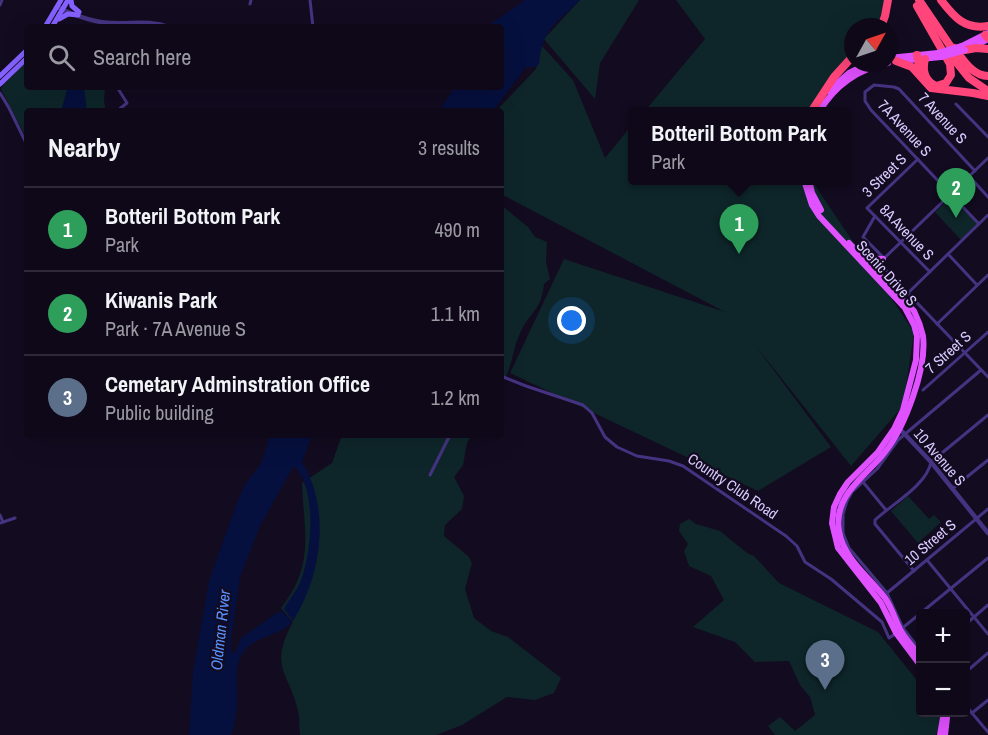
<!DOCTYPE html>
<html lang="en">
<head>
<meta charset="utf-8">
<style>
  body { margin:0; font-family:"Archivo Narrow",sans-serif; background:#1c1625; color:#f1f3f6 }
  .controls { position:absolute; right:18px; bottom:18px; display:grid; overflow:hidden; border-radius:6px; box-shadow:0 6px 24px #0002 }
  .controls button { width:54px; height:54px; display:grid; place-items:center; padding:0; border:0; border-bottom:2px solid #2e2937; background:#0e0818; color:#f1f3f6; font:30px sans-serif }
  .compass { position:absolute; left:844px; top:18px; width:54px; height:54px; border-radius:50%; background:#0e0818; box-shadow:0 6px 24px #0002; rotate:50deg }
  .you { position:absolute; left:572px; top:321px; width:21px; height:21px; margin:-15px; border:4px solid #fff; border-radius:50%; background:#1a73e8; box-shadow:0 0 0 9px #1a73e833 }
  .badge { display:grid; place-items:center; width:39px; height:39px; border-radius:50%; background:#b45309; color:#fff; font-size:20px; font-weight:700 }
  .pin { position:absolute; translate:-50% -50px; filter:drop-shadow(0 2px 3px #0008) }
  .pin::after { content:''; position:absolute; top:32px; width:21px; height:18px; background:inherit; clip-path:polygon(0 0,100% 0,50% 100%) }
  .popup { position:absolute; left:628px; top:107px; width:222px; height:78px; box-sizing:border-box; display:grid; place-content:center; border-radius:6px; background:#0e0818; filter:drop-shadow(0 2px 4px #0005); font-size:20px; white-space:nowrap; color:#9b9aa2 }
  .popup b { font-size:22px; color:#f1f3f6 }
  .popup::after { content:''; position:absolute; left:50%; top:100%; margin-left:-12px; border:12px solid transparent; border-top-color:#0e0818 }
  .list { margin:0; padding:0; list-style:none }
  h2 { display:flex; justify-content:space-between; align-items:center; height:78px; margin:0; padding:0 24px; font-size:26px }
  h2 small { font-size:20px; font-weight:400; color:#9b9aa2 }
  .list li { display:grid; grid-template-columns:39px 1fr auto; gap:18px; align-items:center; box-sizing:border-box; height:84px; padding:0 24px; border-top:2px solid #2e2937 }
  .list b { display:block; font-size:22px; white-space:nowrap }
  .list p { margin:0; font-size:20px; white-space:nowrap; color:#9b9aa2 }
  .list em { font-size:20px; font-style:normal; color:#9b9aa2 }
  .icon { flex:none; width:33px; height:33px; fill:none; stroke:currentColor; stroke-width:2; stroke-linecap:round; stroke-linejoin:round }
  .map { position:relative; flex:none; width:988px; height:735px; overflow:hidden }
  .search { position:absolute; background:#0e0818; box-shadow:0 6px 24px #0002; left:24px; top:24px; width:480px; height:66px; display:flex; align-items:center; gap:15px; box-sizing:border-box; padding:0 21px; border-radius:6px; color:#9b9aa2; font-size:22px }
  .panel { position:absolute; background:#0e0818; box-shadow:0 6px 24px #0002; left:24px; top:108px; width:480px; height:330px; border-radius:6px }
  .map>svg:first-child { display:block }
  .green { fill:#0e262a }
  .water { fill:#06103e }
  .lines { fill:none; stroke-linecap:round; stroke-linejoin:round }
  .minor { stroke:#453382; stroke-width:3 }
  .tertiary { stroke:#453382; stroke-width:4.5 }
  .secondary { stroke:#8461ff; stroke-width:5 }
  .primary { stroke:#e051ff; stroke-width:6 }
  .motorway { stroke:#ff457a; stroke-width:8 }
  .primary-bridge { stroke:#e051ff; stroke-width:6 }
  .labels { text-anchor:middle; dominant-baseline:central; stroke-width:4.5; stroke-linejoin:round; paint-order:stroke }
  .street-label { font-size:15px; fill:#dacaff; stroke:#130b20 }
  .water-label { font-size:16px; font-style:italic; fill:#5891ff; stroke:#130b20 }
</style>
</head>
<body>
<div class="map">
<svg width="988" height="735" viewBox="0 0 988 735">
  <rect width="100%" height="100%" fill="#130b20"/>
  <!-- green -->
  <g class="green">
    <polygon points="580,0 639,0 600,63 595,99 544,39"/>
    <polygon points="676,0 885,0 885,16 876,27 853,27 853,54 844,65 818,111 644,112 705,39"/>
    <polygon points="541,45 573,80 605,158 632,125 632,180 812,181 914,332 903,406 851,466 755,345 831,447 758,491 510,373 564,259 725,312 501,194 501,111 496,111 536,69"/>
    <polygon points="27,61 27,87 105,87 104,102 106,111 27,111 27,140 1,89 4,84"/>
    <polygon points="951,197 977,224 961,240 935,212"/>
    <path d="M 501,205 L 528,227 L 535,237 L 547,242 L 546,262 L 550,279 L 544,284 C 541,310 533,309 522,329 C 512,348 514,365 501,386 Z"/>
    <path d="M 342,435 L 471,435 L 467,443 L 463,465 L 454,477 L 464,496 L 462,509 L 445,525 L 444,536 L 469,557 L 472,563 L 465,589 L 474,618 L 491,631 L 508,637 L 561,678 L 554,693 L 535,700 L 507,697 L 462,725 L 436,735 L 300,735 C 299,727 300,719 298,711 C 289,671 268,668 293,622 L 281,608 C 315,565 304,533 302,483 L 332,463 Z"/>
    <polygon points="908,496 929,519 934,515 941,522 918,543 891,511"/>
    <polygon points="689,519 696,524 720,531 747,553 754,556 779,583 878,632 920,684 920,712 940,713 940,725 936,735 775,735 768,726 780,717 795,731 815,715 810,697 800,685 789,661 755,662 735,642 693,627 724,600 711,576 689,566 684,551 688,544 679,531 680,524"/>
  </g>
  <!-- water -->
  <g class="water">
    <path d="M 525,0 L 580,0 C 556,25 543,26 539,64 L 535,67 L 526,67 L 493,111 L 439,111 L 455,87 L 501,87 L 501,27 L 483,26 L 489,25 Z"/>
    <polygon points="68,87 84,87 87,111 61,111"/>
    <path d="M 270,435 L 312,435 L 302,462 C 331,509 322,575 293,621 L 284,609 C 289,599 297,591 301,580 C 312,551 317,491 295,467 L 293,467 L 260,526 L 240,577 L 230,648 L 233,654 L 235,653 L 241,638 L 275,614 L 282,611 L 292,622 C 280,636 256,636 244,651 C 233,666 238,685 237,702 C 236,713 235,725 231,735 L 189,735 L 193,672 L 209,581 L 238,500 L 246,483 L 261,464 Z"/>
  </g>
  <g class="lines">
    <!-- minor -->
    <g class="minor">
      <polyline points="310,0 313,27"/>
      <polyline points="250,4 251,0"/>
      <polyline points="0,5 2,0"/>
      <polyline points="0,93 9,108 27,145"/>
      <polyline points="956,104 988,137"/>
      <polyline points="117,111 127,103 117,87"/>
      <polyline points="918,159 867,208 930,272"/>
      <polyline points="975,171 899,89 894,87 874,85 865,92 865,101 871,110 979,224"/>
      <polyline points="969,176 988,197"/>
      <polyline points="875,216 863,237 883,257"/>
      <polyline points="948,254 977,285"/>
      <polyline points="879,263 988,377"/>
      <polyline points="873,269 988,158"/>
      <polyline points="907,294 988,215"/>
      <polyline points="937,324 988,275"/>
      <polyline points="501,376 526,386 583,405 592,413 605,437 617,447 637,456 669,461 683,466 786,536 797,546 805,562 831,579 882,622 889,638 895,634"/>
      <polyline points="923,390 988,332"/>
      <polyline points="430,475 450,435"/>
      <polyline points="863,482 886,510"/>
      <polyline points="952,489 988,460"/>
      <polyline points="0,515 3,522"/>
      <polyline points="0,523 15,518"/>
      <polyline points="927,560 988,634"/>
      <path d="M 914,571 L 875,524 L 875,520 C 892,504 927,485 931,462 L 988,415"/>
      <polyline points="887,593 988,509"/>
      <polyline points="966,624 988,605"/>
      <polyline points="900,630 988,558"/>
      <polyline points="920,650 903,628 887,593 849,548 843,533 843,514 847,501 852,492 877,469 898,440 981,370"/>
      <polyline points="966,672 988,653"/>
      <polyline points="966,706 988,732"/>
      <polyline points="972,713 988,700"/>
    </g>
    <!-- tertiary -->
    <g class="tertiary">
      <path d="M 57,7 C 74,15 94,23 112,23 C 132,24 150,20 169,27"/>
      <polyline points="898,427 931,462 988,533"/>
    </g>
    <!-- secondary -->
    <g class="secondary">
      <polyline points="71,0 72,6 79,12"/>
      <polyline points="59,19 68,14 78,15"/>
      <polyline points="45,27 61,0"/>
      <polyline points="52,27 68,0"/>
      <polyline points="0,76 27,50"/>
      <polyline points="0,84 27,58"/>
    </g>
    <!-- primary -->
    <g class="primary">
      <polyline points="962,46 988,33"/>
      <polyline points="971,48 988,39"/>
      <polyline points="889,58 938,53"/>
      <polyline points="899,61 941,57"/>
      <polyline points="828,91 849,73 869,63"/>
      <path d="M 819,112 C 835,85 858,69 888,63"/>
      <polyline points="804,180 812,205 819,216 905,308 914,325 917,336 916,360 903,410 894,429 878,452 848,482 840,494 834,507 832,523 838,548 881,603 896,633 920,665"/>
      <polyline points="809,180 812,193 821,210"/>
      <path d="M 849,243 L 914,311 C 918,319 921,327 923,336 C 927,368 905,427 885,452 C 866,477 833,494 839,531 C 843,558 869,577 885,598 C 892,608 895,620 901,631 C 906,640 914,648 920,656"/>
      <polyline points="864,258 883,259"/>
      <polyline points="940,735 944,712"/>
      <polyline points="945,735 947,718"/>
    </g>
    <!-- motorway -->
    <g class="motorway">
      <polyline points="919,0 955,53"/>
      <path d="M 941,0 C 954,17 965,30 988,26"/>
      <path d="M 917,6 L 950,64 L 951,75 L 946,83 L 936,86 C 925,81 922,71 925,59"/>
      <polyline points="881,27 885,16 888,0"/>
      <polyline points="985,35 988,38"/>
      <path d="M 954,48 C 963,59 972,76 988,76"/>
      <polyline points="965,50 976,48 988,49"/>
      <polyline points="949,53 969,78 988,91"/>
      <polyline points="917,55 920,72"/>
      <polyline points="896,61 912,67 931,88 973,93 988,96"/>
      <polyline points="811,112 834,77 853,56"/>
    </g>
    <!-- primary-bridge -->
    <g class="primary-bridge">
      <polyline points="938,53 962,46"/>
      <polyline points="941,57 965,50"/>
    </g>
  </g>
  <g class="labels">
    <!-- street labels -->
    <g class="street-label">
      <text transform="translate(943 118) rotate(47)">7 Avenue S</text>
      <text transform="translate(905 128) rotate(47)">7A Avenue S</text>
      <text transform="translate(884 175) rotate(-44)">3 Street S</text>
      <text transform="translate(907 232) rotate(46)">8A Avenue S</text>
      <text transform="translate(887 273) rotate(48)">Scenic Drive S</text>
      <text transform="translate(948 352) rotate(-42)">7 Street S</text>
      <text transform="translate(940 457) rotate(49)">10 Avenue S</text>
      <text transform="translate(733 486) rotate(34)">Country Club Road</text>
      <text transform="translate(930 542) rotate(-40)">10 Street S</text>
    </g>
    <!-- water labels -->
    <g class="water-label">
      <text transform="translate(220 630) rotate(-84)">Oldman River</text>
    </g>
  </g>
</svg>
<div class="controls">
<button>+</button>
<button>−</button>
</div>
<svg class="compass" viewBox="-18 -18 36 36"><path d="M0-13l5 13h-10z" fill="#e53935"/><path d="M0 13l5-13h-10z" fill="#9b9aa2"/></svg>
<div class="you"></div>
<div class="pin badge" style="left:739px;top:254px;background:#2e9e5b">1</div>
<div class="popup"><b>Botteril Bottom Park</b>Park</div>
<div class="pin badge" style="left:956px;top:218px;background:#2e9e5b">2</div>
<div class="pin badge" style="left:825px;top:690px;background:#5c6f8a">3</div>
<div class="search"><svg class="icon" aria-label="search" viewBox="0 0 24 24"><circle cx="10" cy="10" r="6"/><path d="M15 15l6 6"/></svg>Search here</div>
<section class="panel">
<h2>Nearby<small>3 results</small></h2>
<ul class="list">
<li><span class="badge" style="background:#2e9e5b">1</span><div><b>Botteril Bottom Park</b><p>Park</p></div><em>490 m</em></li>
<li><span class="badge" style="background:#2e9e5b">2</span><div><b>Kiwanis Park</b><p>Park · 7A Avenue S</p></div><em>1.1 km</em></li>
<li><span class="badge" style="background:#5c6f8a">3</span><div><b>Cemetary Adminstration Office</b><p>Public building</p></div><em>1.2 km</em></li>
</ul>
</section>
</div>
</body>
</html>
